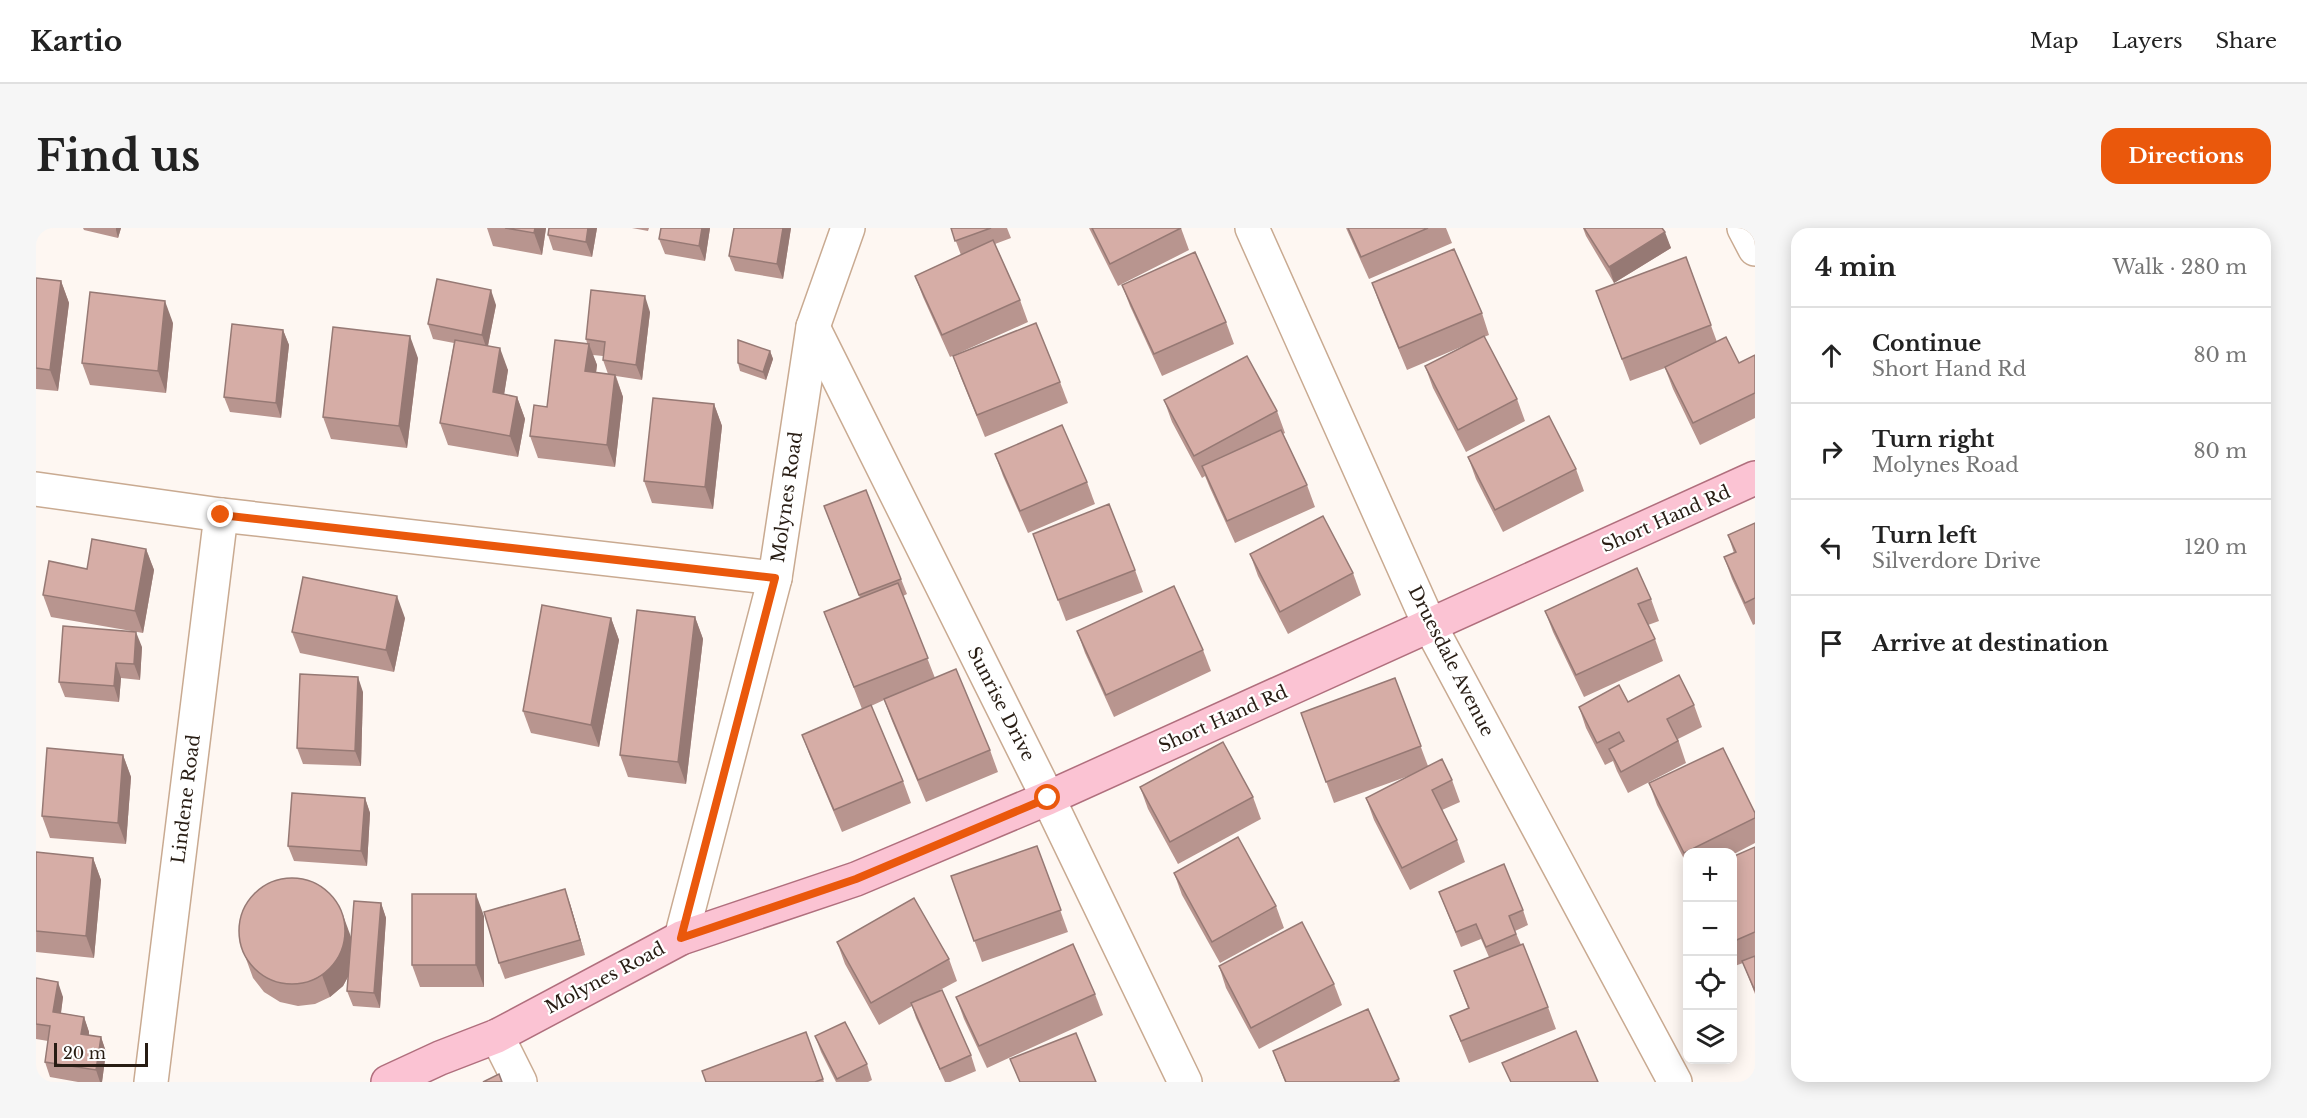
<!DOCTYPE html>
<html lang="en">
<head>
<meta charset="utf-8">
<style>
  body { margin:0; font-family:"Libre Baskerville",serif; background:#f6f6f6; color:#222 }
  .controls { position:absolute; right:18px; bottom:18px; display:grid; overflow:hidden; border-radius:12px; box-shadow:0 3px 15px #0003 }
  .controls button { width:54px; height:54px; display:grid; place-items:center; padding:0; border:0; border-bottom:2px solid #e0e0e0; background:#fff; color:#222; font:30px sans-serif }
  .scale { position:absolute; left:18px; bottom:15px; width:94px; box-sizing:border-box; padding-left:6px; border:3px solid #281d14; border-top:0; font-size:16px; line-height:21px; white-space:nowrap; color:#281d14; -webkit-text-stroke:4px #fff; paint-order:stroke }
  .stop { position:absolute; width:18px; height:18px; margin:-14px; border:4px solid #ea580c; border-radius:50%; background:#fff }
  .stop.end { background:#ea580c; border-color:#fff; box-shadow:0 2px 6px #0008 }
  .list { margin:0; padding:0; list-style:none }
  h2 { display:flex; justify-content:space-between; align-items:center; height:78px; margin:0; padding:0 24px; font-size:26px }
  h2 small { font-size:20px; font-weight:400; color:#767676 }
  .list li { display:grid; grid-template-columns:39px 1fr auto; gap:18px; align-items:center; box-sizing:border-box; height:96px; padding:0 24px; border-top:2px solid #e0e0e0 }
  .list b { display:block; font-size:22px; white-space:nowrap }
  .list p { margin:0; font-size:20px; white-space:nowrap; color:#767676 }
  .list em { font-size:20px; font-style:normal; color:#767676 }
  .icon { flex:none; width:33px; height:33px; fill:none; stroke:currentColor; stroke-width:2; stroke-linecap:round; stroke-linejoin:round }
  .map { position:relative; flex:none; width:1719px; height:854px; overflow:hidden; border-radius:18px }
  header { display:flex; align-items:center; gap:36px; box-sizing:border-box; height:84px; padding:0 30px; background:#fff; border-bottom:2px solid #e0e0e0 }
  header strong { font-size:28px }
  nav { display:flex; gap:33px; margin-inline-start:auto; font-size:21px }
  .intro { display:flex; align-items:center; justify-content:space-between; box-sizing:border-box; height:144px; padding:0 36px }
  h1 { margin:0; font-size:42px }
  .button { padding:15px 27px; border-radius:18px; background:#ea580c; color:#fff; font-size:21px; font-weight:700 }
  main { display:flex; gap:36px; padding:0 36px }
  aside { flex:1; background:#fff; border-radius:18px; box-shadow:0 3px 15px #0003 }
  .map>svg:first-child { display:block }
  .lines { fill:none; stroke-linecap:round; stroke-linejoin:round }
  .minor-casing { stroke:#c9aa91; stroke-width:36 }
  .major-casing { stroke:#b06f7d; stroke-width:36 }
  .minor { stroke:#fff; stroke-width:33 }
  .major { stroke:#fbc3d3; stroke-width:33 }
  .wall { fill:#b8958f; fill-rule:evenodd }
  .shaded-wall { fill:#967974 }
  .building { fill:#d6ada6; stroke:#967974; stroke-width:1.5 }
  .route { stroke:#ea580c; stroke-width:8 }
  .labels { text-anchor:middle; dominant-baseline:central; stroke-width:4.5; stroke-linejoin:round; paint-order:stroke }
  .street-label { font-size:18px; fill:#281d14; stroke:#fff }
</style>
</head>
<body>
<header>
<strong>Kartio</strong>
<nav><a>Map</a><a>Layers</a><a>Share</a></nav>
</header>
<div class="intro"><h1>Find us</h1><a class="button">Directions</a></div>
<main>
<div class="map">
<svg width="1719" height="854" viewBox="0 0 1719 854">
  <rect width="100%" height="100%" fill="#fef7f2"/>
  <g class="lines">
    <!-- minor casing -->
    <g class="minor-casing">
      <g id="minor">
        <polyline points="1216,0 1394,398 1639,854"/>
        <polyline points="1708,0 1719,21"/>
        <polyline points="777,99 1012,570 1149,854"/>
        <polyline points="0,261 185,287 739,350"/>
        <polyline points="645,710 739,350 777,99 812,0"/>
        <polyline points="461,808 484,854"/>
        <polyline points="115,854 185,287"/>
      </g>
    </g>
    <!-- major casing -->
    <g class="major-casing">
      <polyline id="major" points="352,854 404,830 461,808 645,710 820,651 1012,570 1719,250"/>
    </g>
    <!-- minor -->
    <use href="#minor" class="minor"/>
    <!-- major -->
    <use href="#major" class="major"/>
  </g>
  <!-- wall -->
  <g class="wall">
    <polygon points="47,0 85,0 82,10 48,2"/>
    <polygon points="451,0 510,0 506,27 457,18"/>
    <polygon points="513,0 561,0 556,29 517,22 512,7"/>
    <polygon points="596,0 613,0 612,3"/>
    <polygon points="674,0 669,33 629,26 623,11"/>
    <polygon points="755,0 747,51 699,43 693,28"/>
    <polygon points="915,0 971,0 975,10 959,16 984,72 992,94 914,129 887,69 879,48 925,27"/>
    <polygon points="1053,0 1145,0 1153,22 1082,58"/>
    <polygon points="1310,0 1410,0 1416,15 1333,51"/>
    <polygon points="1547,0 1626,0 1635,20 1578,55 1550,8"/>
    <polygon points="1650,29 1681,114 1703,135 1719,127 1719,190 1664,217 1637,161 1629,140 1594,153 1560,63"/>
    <polygon points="0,50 25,53 33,75 22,163 0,161"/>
    <polygon points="1336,55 1446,85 1453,107 1448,109 1481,171 1489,193 1430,224 1397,160 1389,138 1432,116 1371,142 1344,77"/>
    <polygon points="1086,57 1190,94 1198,116 1126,148 1094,78"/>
    <polygon points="460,77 452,118 472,142 468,166 481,169 489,191 482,229 412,217 404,195 418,115 397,111 392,96"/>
    <path d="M 614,84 L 606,152 L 580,148 L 587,169 L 579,239 L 502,230 L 494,208 L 511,179 L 551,115 L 550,111 ZM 557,127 L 567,128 L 567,132 L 572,146 L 560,145 L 561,137 Z"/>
    <polygon points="137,95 130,165 54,157 46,135"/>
    <polygon points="247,102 253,117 245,190 194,184 188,169"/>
    <polygon points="734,123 737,131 730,152 704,143 702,135"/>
    <polygon points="917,128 1024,154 1032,175 949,209 925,150"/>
    <polygon points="382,130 371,220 295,211 287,189"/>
    <polygon points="1128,172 1241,183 1249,205 1247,206 1271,257 1279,279 1199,315 1174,260 1169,248 1166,250 1136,194"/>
    <polygon points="678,176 686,198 677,281 616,275 608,253"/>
    <polygon points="959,226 1051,254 1059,276 992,305 967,248"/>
    <polygon points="1432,229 1540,241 1548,263 1467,304 1440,251"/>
    <polygon points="794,294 865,351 871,366 867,368 899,450 954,522 962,544 890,574 856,493 848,472 835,478 867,553 875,575 806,604 774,528 766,507 826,481 788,384 824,370"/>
    <polygon points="1719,295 1719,396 1717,397 1696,351 1688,329 1698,325 1692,307"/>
    <polygon points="110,321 118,342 107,405 15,389 7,367 51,341"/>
    <polygon points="1214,326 1317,345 1325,367 1252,406 1222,348"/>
    <polygon points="1005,327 1099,342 1107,364 1030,393"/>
    <polygon points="1615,371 1623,393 1612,397 1619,411 1627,433 1548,469 1517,404 1509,383"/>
    <polygon points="659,389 667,411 650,556 592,549 584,527"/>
    <polygon points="369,390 358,444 264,425 256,404"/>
    <polygon points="575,390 583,412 563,519 495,505 487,483"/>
    <polygon points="1041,403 1167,422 1175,443 1078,489 1049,425"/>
    <polygon points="106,419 104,452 85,450 83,474 29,469 23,454"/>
    <polygon points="1359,450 1392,538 1416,552 1424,574 1406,582 1421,612 1429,634 1374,662 1338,592 1330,570 1378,546 1298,575 1265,485"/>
    <polygon points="327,464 325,538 267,536 261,520"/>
    <polygon points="1592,474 1658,477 1666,499 1642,511 1650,535 1592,565 1581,543 1577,533 1569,537 1550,500 1543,479"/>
    <polygon points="87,527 95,549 90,616 14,610 6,588"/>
    <polygon points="1613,555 1719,585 1719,615 1696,627 1696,624 1652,624 1652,639 1621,577"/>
    <polygon points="1104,559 1217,569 1225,591 1142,636 1112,581"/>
    <polygon points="329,570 334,585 331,638 258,633 252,618"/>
    <polygon points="1001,618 1032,704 946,734 915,648"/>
    <polygon points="1719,619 1719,766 1707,735 1696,739 1696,629"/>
    <polygon points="0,624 57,630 65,652 58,730 0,724"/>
    <polygon points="1138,645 1240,678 1248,700 1184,735 1146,667"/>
    <polygon points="1403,664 1487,682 1492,697 1479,703 1512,779 1520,801 1433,835 1414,788 1432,780 1418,743 1453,729 1445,711 1425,719"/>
    <polygon points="345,675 350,690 344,780 317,778 311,763 313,747 307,758 294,769 279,776 262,778 244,774 228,764 217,750 209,728 315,710"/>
    <polygon points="534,676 549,727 469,751 463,735"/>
    <polygon points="448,688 448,759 384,759 376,737"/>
    <polygon points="801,714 913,731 921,753 904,762 935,827 940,843 914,854 909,854 880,790 876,778 843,797 809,736"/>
    <polygon points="1183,738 1298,756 1306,777 1223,821 1190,760"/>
    <polygon points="0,750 27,769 25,785 48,789 53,804 53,807 65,809 70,824 66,854 42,854 14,849 9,834 12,813 0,811"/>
    <polygon points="1059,766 1067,787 951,840 928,791 920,769"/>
    <polygon points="1332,781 1364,854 1249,854 1237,823"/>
    <polygon points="770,804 788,854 670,854"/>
    <polygon points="779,808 831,836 836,852 832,854 800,854 785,824"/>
  </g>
  <!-- shaded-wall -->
  <g class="shaded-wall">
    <polygon points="80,0 85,0 82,10 80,2"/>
    <polygon points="499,0 510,0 506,27 498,5"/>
    <polygon points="552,0 561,0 556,29 550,14"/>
    <polygon points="666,0 674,0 669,33 663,18"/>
    <polygon points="747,0 755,0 747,51 741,36"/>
    <polygon points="1629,4 1635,20 1578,55 1573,39"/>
    <polygon points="25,53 33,75 22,163 14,142"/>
    <polygon points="455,62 460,77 451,122 446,107"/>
    <polygon points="609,68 614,84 606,152 600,137"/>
    <polygon points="129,73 137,95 130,165 122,143"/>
    <polygon points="247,102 253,117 245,190 240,175"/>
    <polygon points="374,108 382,130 371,220 363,198"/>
    <polygon points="553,116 561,137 557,165 549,143"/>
    <polygon points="464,120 472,142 465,186 457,164"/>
    <polygon points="734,123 737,131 730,152 727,144"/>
    <polygon points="579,147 587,169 579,239 571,217"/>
    <polygon points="481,169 489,191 482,229 474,208"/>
    <polygon points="678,176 686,198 677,281 669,259"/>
    <polygon points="110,321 118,342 107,405 99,383"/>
    <polygon points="361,368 369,390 358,444 350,422"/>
    <polygon points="659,389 667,411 650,556 642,534"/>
    <polygon points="575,390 583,412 563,519 555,497"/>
    <polygon points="100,404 106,419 104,452 98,436"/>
    <polygon points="80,435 85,450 83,474 78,458"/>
    <polygon points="322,449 327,464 325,538 319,523"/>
    <polygon points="87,527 95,549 90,616 82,595"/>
    <polygon points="329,570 334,585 331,638 325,623"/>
    <polygon points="57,630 65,652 58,730 50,708"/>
    <polygon points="529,661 534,676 549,727 544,712"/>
    <polygon points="440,666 448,688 448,759 440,737"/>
    <polygon points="345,675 350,690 344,780 338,765"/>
    <polygon points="307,687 315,709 315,743 307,758 294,769 286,747"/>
    <polygon points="22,754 27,769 23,799 17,784"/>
    <polygon points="48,789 53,804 51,821 45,806"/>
    <polygon points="65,809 70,824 66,854 64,854 60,842"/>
  </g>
  <!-- building -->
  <g class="building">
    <polygon points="469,0 499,0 498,5"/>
    <polygon points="513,0 552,0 550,14 512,7"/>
    <polygon points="625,0 666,0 663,18 623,11"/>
    <polygon points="698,0 747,0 741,36 693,28"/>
    <polygon points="915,0 955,0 919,13"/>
    <polygon points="1056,0 1145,0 1074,36"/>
    <polygon points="1312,0 1392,0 1325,29"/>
    <polygon points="1548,0 1626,0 1629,4 1573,39"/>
    <polygon points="957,12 984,72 906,107 879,48"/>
    <polygon points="1418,21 1446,85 1363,120 1336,55"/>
    <polygon points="1159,24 1190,94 1118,126 1086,57"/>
    <polygon points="1650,29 1675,97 1586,131 1560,63"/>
    <polygon points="0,50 25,53 14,142 0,140"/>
    <polygon points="401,51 455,62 446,107 392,96"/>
    <polygon points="555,62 609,68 600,137 567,132 569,114 550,111"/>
    <polygon points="54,64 129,73 122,143 46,135"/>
    <polygon points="1000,95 1024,154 941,187 917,128"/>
    <polygon points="196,96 247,102 240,175 188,169"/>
    <polygon points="297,99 374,108 363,198 287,189"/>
    <polygon points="1448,108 1481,171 1422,202 1389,138"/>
    <polygon points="1690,109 1703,135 1719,127 1719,165 1657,195 1629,139"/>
    <polygon points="419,112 464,120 457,164 481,169 474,208 404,195"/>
    <polygon points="519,112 553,116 549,143 579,147 571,217 494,208 498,177 511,179"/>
    <polygon points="702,112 734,123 727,144 702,135"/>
    <polygon points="1211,128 1241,183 1158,228 1128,172"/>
    <polygon points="617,170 678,176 669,259 608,253"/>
    <polygon points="1513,188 1540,241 1459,282 1432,229"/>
    <polygon points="1026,197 1051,254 984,283 959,226"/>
    <polygon points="1245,202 1271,257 1191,293 1166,238"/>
    <polygon points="830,262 865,351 823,367 788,278"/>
    <polygon points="1073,276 1099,342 1022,372 997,306"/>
    <polygon points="1287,288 1317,345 1244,384 1214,326"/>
    <polygon points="1719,295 1719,370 1709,375 1688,329 1700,324 1692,307"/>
    <polygon points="56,311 110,321 99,383 7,367 13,333 51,341"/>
    <polygon points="1601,340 1615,371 1602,376 1619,411 1540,447 1509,383"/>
    <polygon points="267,349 361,368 350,422 256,404"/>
    <polygon points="862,355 892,430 818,459 788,384"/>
    <polygon points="1138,358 1167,422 1070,467 1041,403"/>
    <polygon points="506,377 575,390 555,497 487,483"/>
    <polygon points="601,382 659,389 642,534 584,527"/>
    <polygon points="27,398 100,404 98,436 80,435 78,458 23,454"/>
    <polygon points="920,441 954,522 882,552 848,471"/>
    <polygon points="264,446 322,449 319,523 261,520"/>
    <polygon points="1643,447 1658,477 1631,491 1642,513 1585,544 1573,521 1588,513 1583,504 1561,515 1543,479 1583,457 1592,474"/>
    <polygon points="1359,450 1385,518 1290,554 1265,485"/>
    <polygon points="835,477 867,553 798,582 766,507"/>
    <polygon points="1187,514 1217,569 1134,614 1104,559"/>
    <polygon points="11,520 87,527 82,595 6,588"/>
    <polygon points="1687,520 1719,585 1719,590 1648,625 1613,555"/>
    <polygon points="1406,531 1416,552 1396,562 1421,612 1366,640 1330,570"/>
    <polygon points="256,565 329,570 325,623 252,618"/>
    <polygon points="1202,609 1240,678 1176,714 1138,645"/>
    <polygon points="1001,618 1025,682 938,713 915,648"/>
    <polygon points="1719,619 1719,704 1696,714 1696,629"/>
    <polygon points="0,624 57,630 50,708 0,703"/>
    <polygon points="1468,636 1487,682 1473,688 1480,706 1450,719 1440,696 1420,704 1403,664"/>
    <circle cx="256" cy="703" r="53"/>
    <polygon points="529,661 544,712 463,735 448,684"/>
    <rect x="376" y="666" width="64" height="71"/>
    <polygon points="878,670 913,731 835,775 801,714"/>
    <polygon points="318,673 345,675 338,765 311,763"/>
    <polygon points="1266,694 1298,756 1215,800 1183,738"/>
    <polygon points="1037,716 1059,766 943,818 920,769"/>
    <polygon points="1487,716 1512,779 1425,813 1414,788 1433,780 1418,743"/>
    <polygon points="1719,728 1719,763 1706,733"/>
    <polygon points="0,750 22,754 17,784 48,789 45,806 65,809 60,842 9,834 14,798 0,796"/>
    <polygon points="906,762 935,827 904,841 875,775"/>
    <polygon points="1332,781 1363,851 1357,854 1250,854 1237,823"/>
    <polygon points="809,794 831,836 801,851 779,808"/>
    <polygon points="1540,803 1562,854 1475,854 1466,835"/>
    <polygon points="770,804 787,851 779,854 670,854 666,843"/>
    <polygon points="1040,805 1060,854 984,854 974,831"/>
    <polygon points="463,846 466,854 447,854"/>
  </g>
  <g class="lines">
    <!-- route -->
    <polyline class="route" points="185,287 739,350 645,710 820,651 1012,570"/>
  </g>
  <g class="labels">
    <!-- street labels -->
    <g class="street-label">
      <text transform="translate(751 269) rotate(-82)">Molynes Road</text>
      <text transform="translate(1630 291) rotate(-24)">Short Hand Rd</text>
      <text transform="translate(1415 433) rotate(63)">Druesdale Avenue</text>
      <text transform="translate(965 476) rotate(63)">Sunrise Drive</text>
      <text transform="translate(1187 491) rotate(-24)">Short Hand Rd</text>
      <text transform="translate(150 571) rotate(-83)">Lindene Road</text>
      <text transform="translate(569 750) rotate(-28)">Molynes Road</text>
    </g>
  </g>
</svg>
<div class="controls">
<button>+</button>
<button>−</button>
<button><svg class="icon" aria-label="locate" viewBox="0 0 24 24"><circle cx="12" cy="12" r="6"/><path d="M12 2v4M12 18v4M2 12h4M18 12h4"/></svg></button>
<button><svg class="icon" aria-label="layers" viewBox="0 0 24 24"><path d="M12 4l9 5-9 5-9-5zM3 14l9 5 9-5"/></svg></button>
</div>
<div class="scale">20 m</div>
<div class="stop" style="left:1012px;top:570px"></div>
<div class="stop end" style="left:185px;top:287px"></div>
</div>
<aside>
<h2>4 min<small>Walk · 280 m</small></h2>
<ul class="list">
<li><svg class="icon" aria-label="ahead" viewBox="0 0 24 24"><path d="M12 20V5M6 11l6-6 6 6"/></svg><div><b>Continue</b><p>Short Hand Rd</p></div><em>80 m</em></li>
<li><svg class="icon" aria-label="right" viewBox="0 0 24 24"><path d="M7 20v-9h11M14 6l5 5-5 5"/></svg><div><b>Turn right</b><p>Molynes Road</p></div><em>80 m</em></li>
<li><svg class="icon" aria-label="left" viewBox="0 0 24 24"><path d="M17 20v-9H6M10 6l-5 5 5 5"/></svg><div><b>Turn left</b><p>Silverdore Drive</p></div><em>120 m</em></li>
<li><svg class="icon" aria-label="arrive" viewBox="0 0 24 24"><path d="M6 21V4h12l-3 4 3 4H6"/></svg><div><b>Arrive at destination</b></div></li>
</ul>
</aside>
</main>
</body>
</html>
